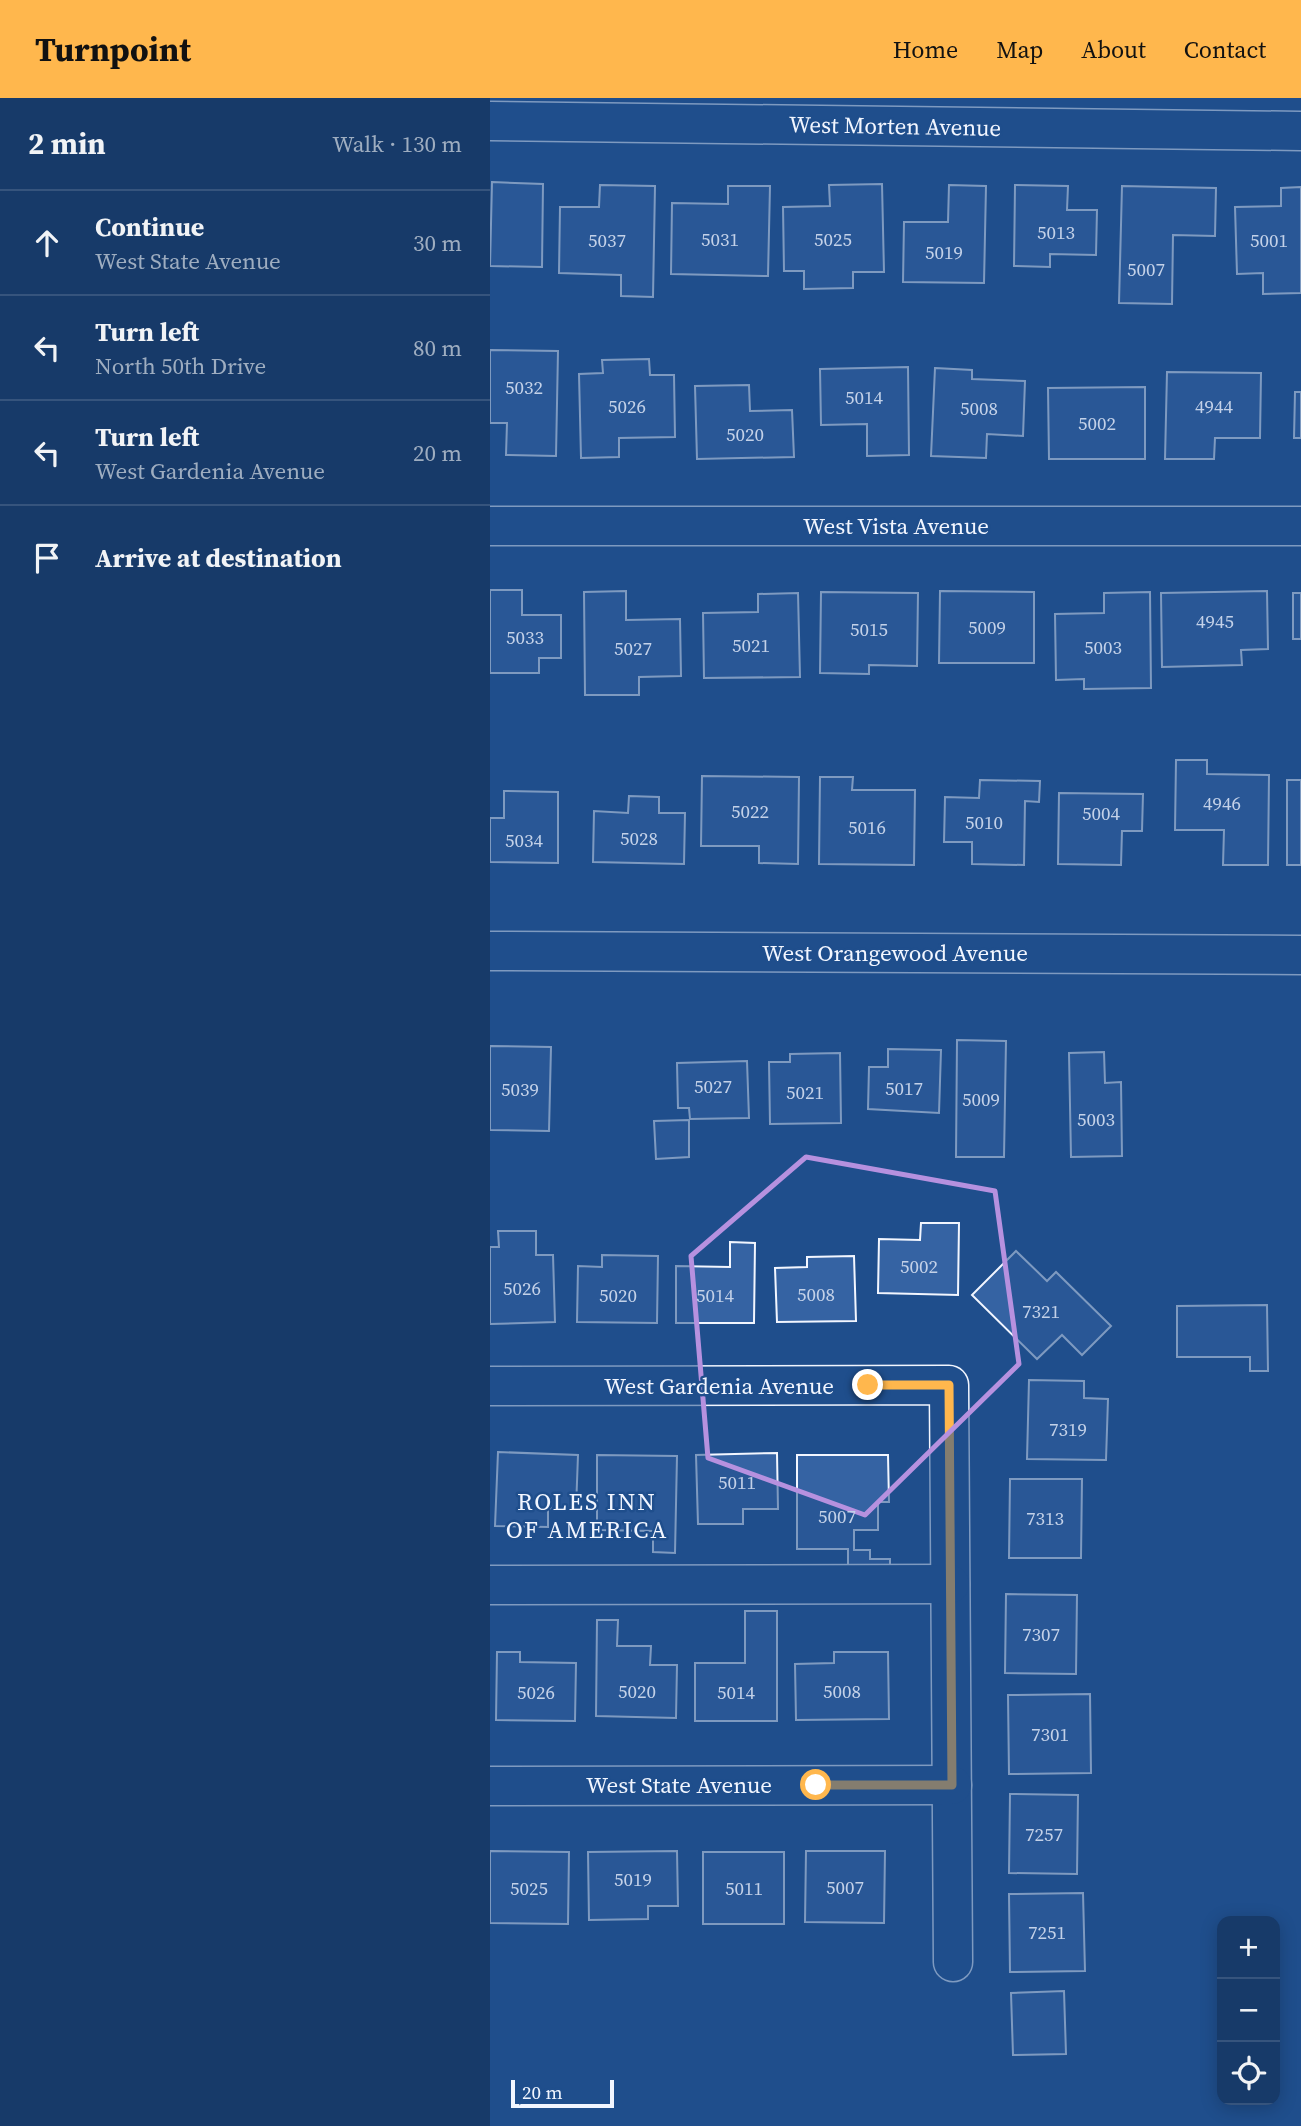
<!DOCTYPE html>
<html lang="en">
<head>
<meta charset="utf-8">
<style>
  body { margin:0; font-family:"Source Serif 4",serif; background:#20416f; color:#f1f3f6 }
  .controls { position:absolute; right:21px; bottom:21px; display:grid; overflow:hidden; border-radius:14px; box-shadow:0 4px 18px #0003 }
  .controls button { width:63px; height:63px; display:grid; place-items:center; padding:0; border:0; border-bottom:2px solid #36547d; background:#173a69; color:#f1f3f6; font:35px sans-serif }
  .scale { position:absolute; left:21px; bottom:18px; width:103px; box-sizing:border-box; padding-left:7px; border:4px solid #f2f6ff; border-top:0; font-size:19px; line-height:24px; white-space:nowrap; color:#f2f6ff; -webkit-text-stroke:5px #1f4e8c; paint-order:stroke }
  .stop { position:absolute; width:21px; height:21px; margin:-16px; border:5px solid #ffb74d; border-radius:50%; background:#fff }
  .stop.end { background:#ffb74d; border-color:#fff; box-shadow:0 2px 7px #0008 }
  .list { margin:0; padding:0; list-style:none }
  h2 { display:flex; justify-content:space-between; align-items:center; height:91px; margin:0; padding:0 28px; font-size:30px }
  h2 small { font-size:23px; font-weight:400; color:#9eadc0 }
  .list li { display:grid; grid-template-columns:46px 1fr auto; gap:21px; align-items:center; box-sizing:border-box; height:105px; padding:0 28px; border-top:2px solid #36547d }
  .list b { display:block; font-size:26px; white-space:nowrap }
  .list p { margin:0; font-size:23px; white-space:nowrap; color:#9eadc0 }
  .list em { font-size:23px; font-style:normal; color:#9eadc0 }
  .icon { flex:none; width:38px; height:38px; fill:none; stroke:currentColor; stroke-width:2; stroke-linecap:round; stroke-linejoin:round }
  .map { position:relative; flex:none; width:811px; height:2028px; overflow:hidden }
  header { display:flex; align-items:center; gap:42px; box-sizing:border-box; height:98px; padding:0 35px; background:#ffb74d; color:#111 }
  header strong { font-size:33px }
  nav { display:flex; gap:38px; margin-inline-start:auto; font-size:24px }
  main { display:flex }
  aside { flex:1; background:#173a69 }
  .map>svg:first-child { display:block }
  .building { fill:#3563a3; stroke:#f2f6ff; stroke-width:2 }
  .lines { fill:none; stroke-linecap:round; stroke-linejoin:round }
  .minor-casing { stroke:#f2f6ff; stroke-width:41 }
  .minor { stroke:#1f4e8c; stroke-width:38 }
  .route { stroke:#ffb74d; stroke-width:9 }
  .marked { fill:none; stroke:#b691df; stroke-width:5; stroke-linejoin:round }
  .labels { text-anchor:middle; dominant-baseline:central; stroke-width:5; stroke-linejoin:round; paint-order:stroke }
  .number-label { font-size:19px; fill:#c3d1e8 }
  .street-label { font-size:23px; fill:#f2f6ff; stroke:#1f4e8c }
  .neighbourhood-label { font-size:24px; letter-spacing:2px; fill:#f2f6ff; stroke:#1f4e8c }
</style>
</head>
<body>
<header>
<strong>Turnpoint</strong>
<nav><a>Home</a><a>Map</a><a>About</a><a>Contact</a></nav>
</header>
<main>
<aside>
<h2>2 min<small>Walk · 130 m</small></h2>
<ul class="list">
<li><svg class="icon" aria-label="ahead" viewBox="0 0 24 24"><path d="M12 20V5M6 11l6-6 6 6"/></svg><div><b>Continue</b><p>West State Avenue</p></div><em>30 m</em></li>
<li><svg class="icon" aria-label="left" viewBox="0 0 24 24"><path d="M17 20v-9H6M10 6l-5 5 5 5"/></svg><div><b>Turn left</b><p>North 50th Drive</p></div><em>80 m</em></li>
<li><svg class="icon" aria-label="left" viewBox="0 0 24 24"><path d="M17 20v-9H6M10 6l-5 5 5 5"/></svg><div><b>Turn left</b><p>West Gardenia Avenue</p></div><em>20 m</em></li>
<li><svg class="icon" aria-label="arrive" viewBox="0 0 24 24"><path d="M6 21V4h12l-3 4 3 4H6"/></svg><div><b>Arrive at destination</b></div></li>
</ul>
</aside>
<div class="map">
<svg width="811" height="2028" viewBox="0 0 811 2028">
  <rect width="100%" height="100%" fill="#1f4e8c"/>
  <!-- building -->
  <g class="building">
    <polygon points="2,84 53,86 52,169 0,168"/>
    <polygon points="392,86 394,174 363,174 363,190 314,191 314,173 294,173 293,109 340,108 339,87"/>
    <polygon points="110,87 165,88 163,199 131,198 131,177 69,175 70,109 109,109"/>
    <polygon points="459,87 496,88 494,185 413,184 414,124 458,124"/>
    <polygon points="525,87 578,88 577,112 607,112 606,157 560,156 560,169 524,168"/>
    <polygon points="238,88 280,88 278,178 181,176 182,105 238,106"/>
    <polygon points="632,88 726,90 725,138 683,137 682,206 629,205"/>
    <polygon points="811,89 811,195 773,196 773,175 747,176 745,109 791,108 791,90"/>
    <polygon points="0,252 68,253 66,358 16,357 17,325 0,325"/>
    <polygon points="159,261 160,277 184,277 185,339 129,340 129,359 91,360 89,276 113,275 112,262"/>
    <polygon points="418,269 419,357 377,358 377,326 331,327 330,271"/>
    <polygon points="445,270 482,272 482,281 535,283 533,338 497,336 496,360 441,358"/>
    <polygon points="677,274 771,275 770,340 725,340 724,361 675,361"/>
    <polygon points="259,287 260,313 302,312 304,359 207,361 205,288"/>
    <polygon points="655,289 655,361 559,361 558,290"/>
    <polygon points="805,294 811,294 811,340 804,340"/>
    <polygon points="0,492 32,492 32,517 71,517 71,560 49,560 49,575 0,575"/>
    <polygon points="136,493 136,522 190,521 191,578 149,579 149,597 95,597 94,494"/>
    <polygon points="450,493 544,494 544,565 449,565"/>
    <polygon points="777,493 778,551 751,552 752,567 672,569 671,495"/>
    <polygon points="331,494 428,495 427,568 379,567 379,576 330,575"/>
    <polygon points="660,494 661,590 594,591 594,581 566,582 565,516 614,515 614,495"/>
    <polygon points="308,495 310,579 214,580 213,515 268,514 268,496"/>
    <rect x="803" y="495" width="8" height="46"/>
    <polygon points="686,662 717,662 717,676 779,677 778,767 733,767 734,732 685,732"/>
    <polygon points="212,678 309,679 308,766 269,765 269,748 211,748"/>
    <polygon points="330,679 363,679 362,692 425,692 424,767 329,766"/>
    <polygon points="490,682 550,683 549,704 535,703 534,767 482,766 482,744 454,744 455,699 489,700"/>
    <rect x="797" y="682" width="14" height="85"/>
    <polygon points="14,693 68,694 68,765 0,764 0,720 14,720"/>
    <polygon points="569,695 653,696 652,733 632,733 631,767 568,766"/>
    <polygon points="139,698 169,699 169,715 195,715 194,766 103,764 104,713 138,715"/>
    <polygon points="467,942 516,943 514,1059 466,1059"/>
    <polygon points="0,948 61,949 59,1033 0,1032"/>
    <polygon points="398,951 451,952 449,1015 378,1011 379,969 398,969"/>
    <polygon points="614,954 615,985 631,984 632,1058 581,1059 579,955"/>
    <polygon points="350,955 351,1025 280,1026 279,964 300,964 300,956"/>
    <polygon points="257,963 259,1020 200,1021 199,1010 188,1010 187,965"/>
    <polygon points="199,1022 199,1059 166,1061 164,1023"/>
    <polygon points="431,1125 469,1125 468,1197 388,1195 389,1141 430,1142"/>
    <polygon points="8,1133 46,1133 46,1157 63,1157 65,1224 0,1226 0,1149 9,1149"/>
    <polygon points="240,1144 265,1145 264,1225 186,1225 186,1168 240,1169"/>
    <polygon points="526,1153 557,1183 566,1174 621,1228 592,1257 572,1237 547,1261 482,1197"/>
    <polygon points="112,1157 168,1158 167,1225 87,1224 88,1168 112,1169"/>
    <polygon points="364,1158 366,1223 287,1224 285,1170 317,1169 317,1159"/>
    <polygon points="777,1207 778,1273 760,1273 760,1259 687,1259 687,1208"/>
    <polygon points="539,1282 594,1283 594,1300 618,1301 616,1362 537,1361"/>
    <polygon points="8,1354 88,1357 86,1411 58,1410 58,1429 5,1428"/>
    <polygon points="287,1355 288,1411 253,1411 253,1426 208,1426 206,1357"/>
    <polygon points="107,1357 187,1358 185,1455 163,1454 163,1433 107,1432"/>
    <polygon points="307,1357 398,1357 399,1404 388,1404 388,1432 364,1432 364,1452 380,1452 380,1461 400,1461 400,1476 358,1476 358,1451 307,1451"/>
    <polygon points="520,1381 592,1381 591,1460 519,1460"/>
    <polygon points="516,1496 587,1497 586,1576 515,1575"/>
    <polygon points="255,1513 287,1513 287,1623 205,1623 205,1565 255,1565"/>
    <polygon points="107,1522 128,1522 127,1548 161,1548 160,1567 187,1567 186,1620 106,1618"/>
    <polygon points="7,1554 30,1554 30,1564 86,1565 85,1623 6,1622"/>
    <polygon points="344,1554 398,1554 399,1621 306,1622 305,1566 344,1565"/>
    <polygon points="600,1596 601,1675 519,1676 518,1597"/>
    <polygon points="520,1696 588,1697 587,1776 519,1775"/>
    <polygon points="0,1753 79,1754 78,1826 0,1825"/>
    <polygon points="187,1753 188,1808 158,1808 158,1821 99,1822 98,1754"/>
    <polygon points="316,1753 395,1753 394,1825 315,1824"/>
    <rect x="213" y="1754" width="81" height="72"/>
    <polygon points="593,1795 595,1873 520,1874 519,1796"/>
    <polygon points="574,1893 576,1956 523,1957 521,1895"/>
  </g>
  <g class="lines">
    <!-- minor casing -->
    <g class="minor-casing">
      <g id="minor">
        <polyline points="0,23 811,33"/>
        <polyline points="0,428 811,428"/>
        <polyline points="0,853 811,857"/>
        <polyline points="0,1288 459,1287 463,1864"/>
        <polyline points="0,1487 460,1486"/>
        <polyline points="0,1688 462,1687"/>
      </g>
    </g>
    <!-- minor -->
    <use href="#minor" class="minor"/>
  </g>
  <g class="lines">
    <!-- route -->
    <polyline class="route" points="326,1687 462,1687 459,1287 378,1287"/>
  </g>
  <!-- marked area -->
  <path d="M0 0H811V2028H0ZM 316,1059 L 505,1093 L 529,1266 L 375,1417 L 218,1360 L 201,1158 Z" fill="#1f4e8c" fill-opacity=".55" fill-rule="evenodd"/>
  <path class="marked" d="M 316,1059 L 505,1093 L 529,1266 L 375,1417 L 218,1360 L 201,1158 Z"/>
  <g class="labels">
    <!-- number labels -->
    <g class="number-label">
      <text x="566" y="134">5013</text>
      <text x="230" y="141">5031</text>
      <text x="343" y="141">5025</text>
      <text x="117" y="142">5037</text>
      <text x="779" y="142">5001</text>
      <text x="454" y="154">5019</text>
      <text x="656" y="171">5007</text>
      <text x="34" y="289">5032</text>
      <text x="374" y="299">5014</text>
      <text x="137" y="308">5026</text>
      <text x="724" y="308">4944</text>
      <text x="489" y="310">5008</text>
      <text x="607" y="325">5002</text>
      <text x="255" y="336">5020</text>
      <text x="725" y="523">4945</text>
      <text x="497" y="529">5009</text>
      <text x="379" y="531">5015</text>
      <text x="35" y="539">5033</text>
      <text x="261" y="547">5021</text>
      <text x="613" y="549">5003</text>
      <text x="143" y="550">5027</text>
      <text x="732" y="705">4946</text>
      <text x="260" y="713">5022</text>
      <text x="611" y="715">5004</text>
      <text x="494" y="724">5010</text>
      <text x="377" y="729">5016</text>
      <text x="149" y="740">5028</text>
      <text x="34" y="742">5034</text>
      <text x="223" y="988">5027</text>
      <text x="414" y="990">5017</text>
      <text x="30" y="991">5039</text>
      <text x="315" y="994">5021</text>
      <text x="491" y="1001">5009</text>
      <text x="606" y="1021">5003</text>
      <text x="429" y="1168">5002</text>
      <text x="32" y="1190">5026</text>
      <text x="326" y="1196">5008</text>
      <text x="128" y="1197">5020</text>
      <text x="225" y="1197">5014</text>
      <text x="551" y="1213">7321</text>
      <text x="578" y="1331">7319</text>
      <text x="247" y="1384">5011</text>
      <text x="347" y="1418">5007</text>
      <text x="555" y="1420">7313</text>
      <text x="551" y="1536">7307</text>
      <text x="147" y="1593">5020</text>
      <text x="352" y="1593">5008</text>
      <text x="46" y="1594">5026</text>
      <text x="246" y="1594">5014</text>
      <text x="560" y="1636">7301</text>
      <text x="554" y="1736">7257</text>
      <text x="143" y="1781">5019</text>
      <text x="355" y="1789">5007</text>
      <text x="39" y="1790">5025</text>
      <text x="254" y="1790">5011</text>
      <text x="557" y="1834">7251</text>
    </g>
    <!-- street labels -->
    <g class="street-label">
      <text transform="translate(405 28) rotate(1)">West Morten Avenue</text>
      <text x="406" y="428">West Vista Avenue</text>
      <text x="405" y="855">West Orangewood Avenue</text>
      <text x="229" y="1288">West Gardenia Avenue</text>
      <text x="189" y="1687">West State Avenue</text>
    </g>
    <!-- neighbourhood labels -->
    <g class="neighbourhood-label">
      <text x="97" y="1403">ROLES INN<tspan x="97" dy="28">OF AMERICA</tspan></text>
    </g>
  </g>
</svg>
<div class="controls">
<button>+</button>
<button>−</button>
<button><svg class="icon" aria-label="locate" viewBox="0 0 24 24"><circle cx="12" cy="12" r="6"/><path d="M12 2v4M12 18v4M2 12h4M18 12h4"/></svg></button>
</div>
<div class="scale">20 m</div>
<div class="stop" style="left:326px;top:1687px"></div>
<div class="stop end" style="left:378px;top:1287px"></div>
</div>
</main>
</body>
</html>
